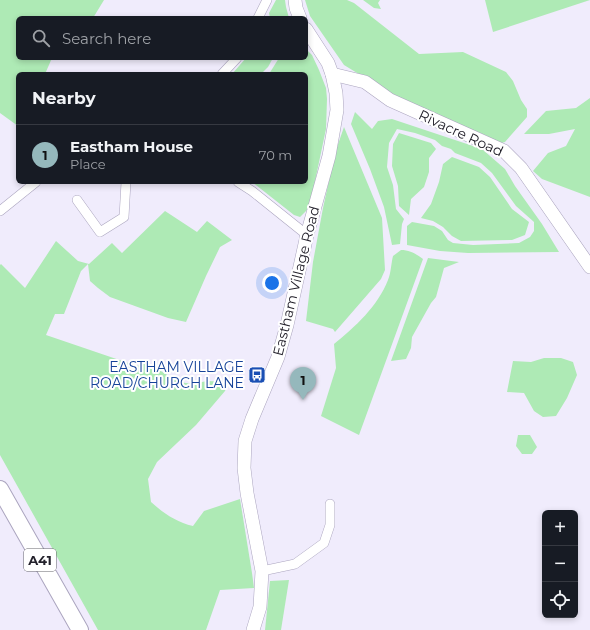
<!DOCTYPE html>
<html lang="en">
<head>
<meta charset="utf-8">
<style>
  body { margin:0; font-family:Montserrat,sans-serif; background:#242831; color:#f1f3f6 }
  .controls { position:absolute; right:12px; bottom:12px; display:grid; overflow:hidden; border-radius:6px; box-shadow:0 2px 6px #0003 }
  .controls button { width:36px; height:36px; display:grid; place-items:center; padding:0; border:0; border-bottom:1px solid #363941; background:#171b24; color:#f1f3f6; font:20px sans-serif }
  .you { position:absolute; left:272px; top:283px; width:14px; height:14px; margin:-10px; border:3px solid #fff; border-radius:50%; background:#1a73e8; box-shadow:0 0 0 6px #1a73e833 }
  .badge { display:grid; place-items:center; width:26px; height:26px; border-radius:50%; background:#95b8bc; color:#111; font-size:13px; font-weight:700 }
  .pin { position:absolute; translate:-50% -33px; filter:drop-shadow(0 1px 2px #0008) }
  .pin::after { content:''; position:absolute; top:21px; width:14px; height:12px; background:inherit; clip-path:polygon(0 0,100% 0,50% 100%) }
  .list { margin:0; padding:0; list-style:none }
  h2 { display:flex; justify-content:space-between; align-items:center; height:52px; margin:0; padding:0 16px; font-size:17px }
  h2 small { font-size:13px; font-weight:400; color:#9ea1a6 }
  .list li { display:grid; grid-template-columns:26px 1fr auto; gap:12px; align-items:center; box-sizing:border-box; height:60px; padding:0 16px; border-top:1px solid #363941 }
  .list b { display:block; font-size:15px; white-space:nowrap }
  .list p { margin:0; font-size:13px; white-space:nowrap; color:#9ea1a6 }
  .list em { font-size:13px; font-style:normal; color:#9ea1a6 }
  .icon { flex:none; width:22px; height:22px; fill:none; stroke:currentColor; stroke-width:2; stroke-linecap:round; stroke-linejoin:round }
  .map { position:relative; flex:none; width:590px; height:630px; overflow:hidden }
  .search { position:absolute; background:#171b24; box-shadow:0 2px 6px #0003; left:16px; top:16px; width:292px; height:44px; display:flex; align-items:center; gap:10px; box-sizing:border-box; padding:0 14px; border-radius:6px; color:#9ea1a6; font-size:15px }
  .panel { position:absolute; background:#171b24; box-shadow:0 2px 6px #0003; left:16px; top:72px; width:292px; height:112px; border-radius:6px }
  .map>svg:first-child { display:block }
  .green { fill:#aeeab5 }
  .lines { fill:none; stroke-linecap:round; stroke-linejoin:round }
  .minor-casing { stroke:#aba5bf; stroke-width:10 }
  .secondary-casing { stroke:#aba5bf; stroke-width:14 }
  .trunk-casing { stroke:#aba5bf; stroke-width:18 }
  .minor { stroke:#fff; stroke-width:9 }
  .secondary { stroke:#fff; stroke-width:13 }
  .trunk { stroke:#fff; stroke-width:16 }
  .labels { text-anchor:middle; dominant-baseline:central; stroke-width:4; stroke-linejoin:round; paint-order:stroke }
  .shield { fill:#fff; stroke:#65646b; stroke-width:1 }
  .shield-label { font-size:13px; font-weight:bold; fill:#23212b }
  .street-label { font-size:14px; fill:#23212b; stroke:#fff }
  .transit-label { font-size:14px; fill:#164399; stroke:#fff; text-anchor:end }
</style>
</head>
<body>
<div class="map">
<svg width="590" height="630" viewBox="0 0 590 630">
  <rect width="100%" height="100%" fill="#f0ecfc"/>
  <!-- green -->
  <g class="green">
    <polygon points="0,0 104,0 93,18 18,18 18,58 52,58 45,74 18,74 18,126 0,113"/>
    <polygon points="276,0 285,0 286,7 289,18 270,18 269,13"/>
    <polygon points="305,0 347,0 354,3 419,54 463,52 506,72 513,81 521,100 527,109 527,117 505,142 498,144 487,136 408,104 344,65 310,16"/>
    <polygon points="363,0 380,0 378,3 381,9 374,8"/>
    <polygon points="485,0 590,0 493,32"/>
    <polygon points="306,49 312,55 319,70 326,88 327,99 326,129 310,205 306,211 300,217 294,215 252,182 306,182 306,74 269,74 279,58 306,58"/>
    <polygon points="246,58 273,58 268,67 261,74 232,74"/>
    <polygon points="590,98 590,197 542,179 533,171 548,153 566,146 575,129 549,134 524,134 546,111 576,108"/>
    <polygon points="355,112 372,129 378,121 392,119 482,149 505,169 515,186 542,224 559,252 468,253 440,251 407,245 407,226 412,222 434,226 442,231 448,240 453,243 473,245 519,243 530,237 534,231 534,222 516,206 492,173 481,163 455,153 451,149 442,146 435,140 415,133 397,129 389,143 387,167 393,185 396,209 404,219 402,224 400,244 392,245 384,207 370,169 351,124"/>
    <polygon points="344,127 382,218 385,270 381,279 335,332 333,329 306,321 313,262 323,208 335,153"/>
    <polygon points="399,133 431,143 436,149 429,158 429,172 424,187 411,199 409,215 399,206 398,186 392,166 393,144"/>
    <polygon points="452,157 479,167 490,177 512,209 529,222 525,235 512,240 461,241 452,236 443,227 433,221 421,218 431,204 439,182 443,164"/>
    <path d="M 165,211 L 197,232 L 207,221 L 232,240 L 220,247 L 206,276 L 186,322 L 168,318 L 110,297 L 98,288 L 90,281 L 88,264 L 81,271 L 64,314 L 55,314 L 46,335 L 137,366 L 146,362 L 169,376 L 180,382 L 192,384 L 207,381 L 229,382 L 225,391 L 196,425 L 157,462 L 148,479 L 151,502 C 163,513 176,522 193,526 L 204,511 L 240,499 L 252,573 L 254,588 L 220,590 L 206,630 L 98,630 L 0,455 L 0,265 L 1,264 L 25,288 L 56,241 L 78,261 L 89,264 L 112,243 L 122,253 Z"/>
    <path d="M 401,250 C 410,250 416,254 423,259 L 359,435 L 321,416 L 336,368 L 334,344 C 355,327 378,306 388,280 C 391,273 391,264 393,256 Z"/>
    <polygon points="428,258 459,262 444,268 436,297 431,303 412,337 411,348 406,359 391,361"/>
    <polygon points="544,358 561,358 573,362 577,375 567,398 556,416 543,417 534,411 524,393 507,392 513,361 531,362"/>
    <polygon points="518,435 530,435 537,447 532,454 522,454 516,446"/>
    <polygon points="289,580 281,630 265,630 270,581"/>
  </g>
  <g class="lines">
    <!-- minor casing -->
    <g class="minor-casing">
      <g id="minor">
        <polyline points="258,18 267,0"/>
        <polyline points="222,74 237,58"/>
        <polyline points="238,182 252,191 307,235"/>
        <polyline points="77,200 100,232 124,217 126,182"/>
        <polyline points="0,211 36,182"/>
        <polyline points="262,571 295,564 324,543 330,525 330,504"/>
      </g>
    </g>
    <!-- secondary casing -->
    <g class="secondary-casing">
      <g id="secondary">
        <polyline points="295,0 296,8 300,18"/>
        <polyline points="332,74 365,82 390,100 504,151 521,168 590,267"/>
        <polyline points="253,630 260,607 262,571 247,493 244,468 245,441 252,419 278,357 287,325 307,235 329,156 337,110 336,93 332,74 328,63 306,29"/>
      </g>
    </g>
    <!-- trunk casing -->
    <g class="trunk-casing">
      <polyline id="trunk" points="0,489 80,630"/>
    </g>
    <!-- minor -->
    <use href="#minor" class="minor"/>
    <!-- secondary -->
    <use href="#secondary" class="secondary"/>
    <!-- trunk -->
    <use href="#trunk" class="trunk"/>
  </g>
  <!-- icons -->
  <defs>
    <g id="bus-square" transform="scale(0.9)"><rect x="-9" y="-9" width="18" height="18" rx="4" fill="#1a4fb4" stroke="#fff"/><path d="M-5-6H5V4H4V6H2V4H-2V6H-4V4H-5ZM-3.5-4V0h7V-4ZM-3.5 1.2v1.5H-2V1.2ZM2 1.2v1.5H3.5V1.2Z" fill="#fff"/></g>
  </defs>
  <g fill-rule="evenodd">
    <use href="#bus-square" x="257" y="375"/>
  </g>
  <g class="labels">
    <!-- shield labels -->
    <rect class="shield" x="24" y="549" width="32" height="22" rx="3"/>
    <g class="shield-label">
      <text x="40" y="560">A41</text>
    </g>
    <!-- street labels -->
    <g class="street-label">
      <text transform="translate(461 133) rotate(25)">Rivacre Road</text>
      <text transform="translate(296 281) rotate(-76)">Eastham Village Road</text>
    </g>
    <!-- transit labels -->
    <g class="transit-label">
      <text x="244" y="367">EASTHAM VILLAGE<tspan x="244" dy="16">ROAD/CHURCH LANE</tspan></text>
    </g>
  </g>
</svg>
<div class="controls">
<button>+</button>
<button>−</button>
<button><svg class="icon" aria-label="locate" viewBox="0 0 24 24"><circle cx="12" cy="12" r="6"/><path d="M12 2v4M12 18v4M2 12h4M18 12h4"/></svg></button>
</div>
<div class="you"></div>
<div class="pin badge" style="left:303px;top:400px">1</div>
<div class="search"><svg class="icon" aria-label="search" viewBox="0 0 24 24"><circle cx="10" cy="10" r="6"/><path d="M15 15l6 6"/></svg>Search here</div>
<section class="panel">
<h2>Nearby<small></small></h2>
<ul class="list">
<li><span class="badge">1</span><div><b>Eastham House</b><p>Place</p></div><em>70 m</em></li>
</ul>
</section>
</div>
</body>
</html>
